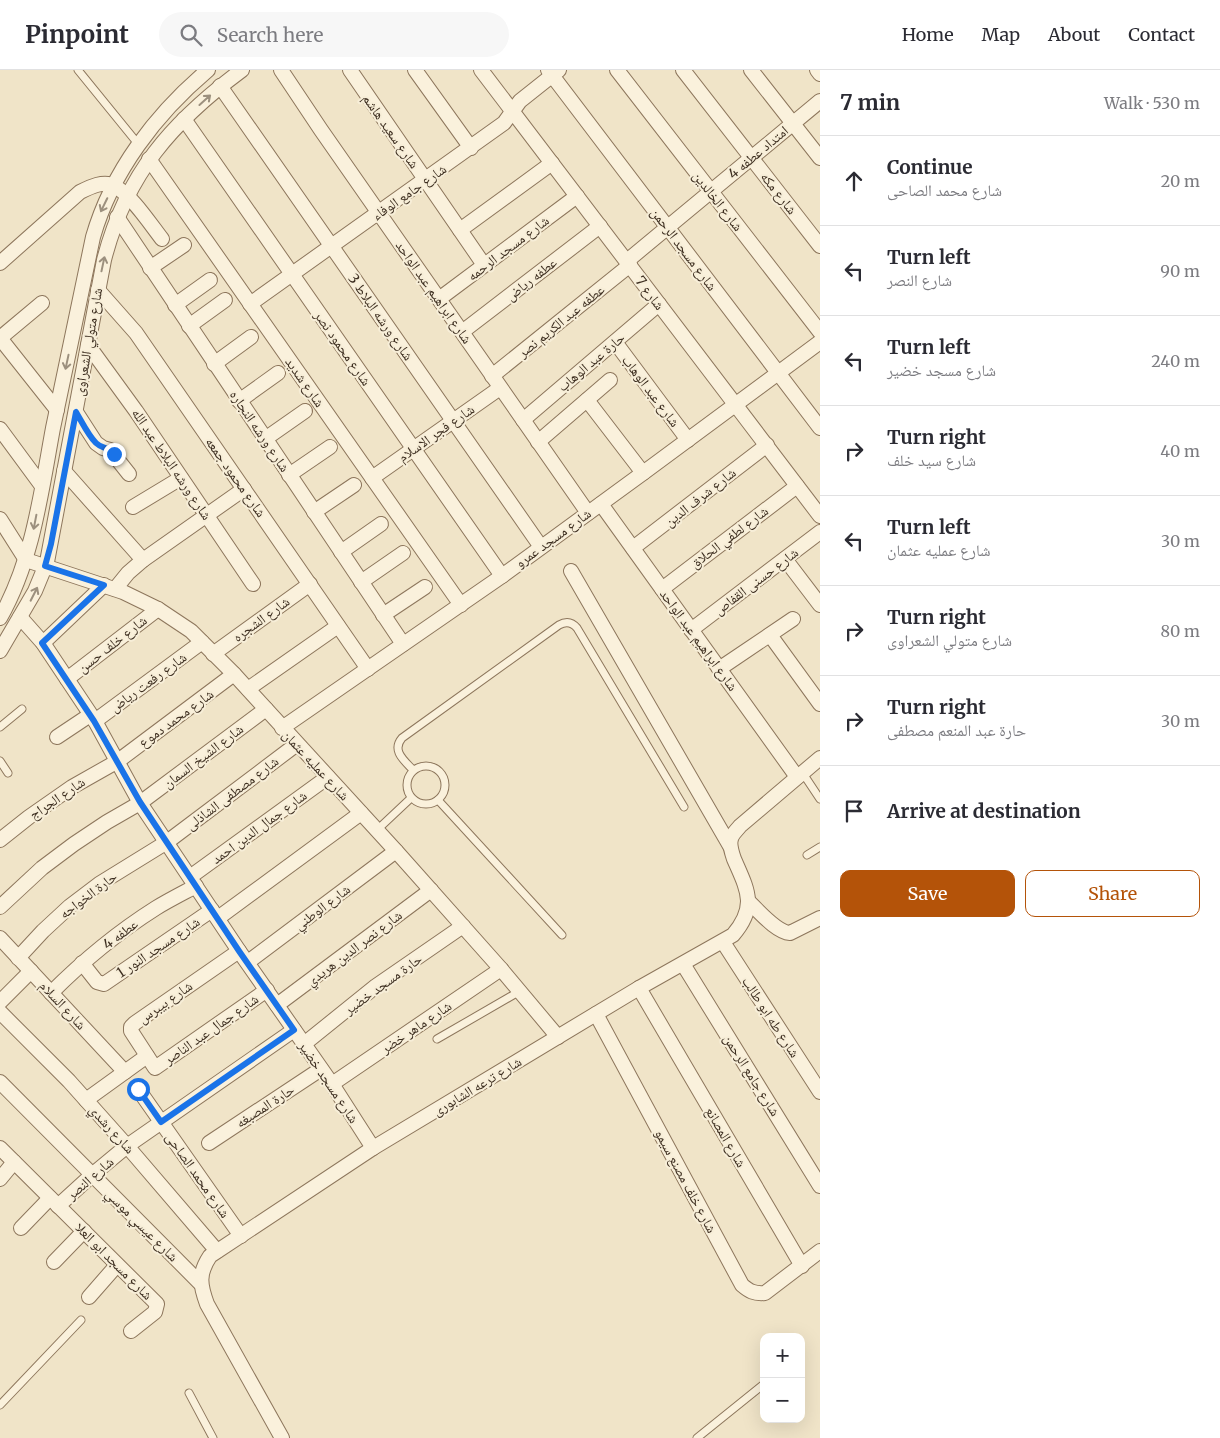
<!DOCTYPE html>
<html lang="en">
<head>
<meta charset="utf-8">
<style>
  body { margin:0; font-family:Merriweather,"Noto Naskh Arabic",serif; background:#f7f7f7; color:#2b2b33 }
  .controls { position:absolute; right:15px; bottom:15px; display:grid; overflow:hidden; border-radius:10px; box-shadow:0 5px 20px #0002 }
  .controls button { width:45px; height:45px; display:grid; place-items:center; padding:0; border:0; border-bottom:1px solid #e1e1e2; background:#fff; color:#2b2b33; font:25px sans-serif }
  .stop { position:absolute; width:15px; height:15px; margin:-11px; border:4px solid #1a73e8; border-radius:50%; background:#fff }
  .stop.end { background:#1a73e8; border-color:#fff; box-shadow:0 1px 5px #0008 }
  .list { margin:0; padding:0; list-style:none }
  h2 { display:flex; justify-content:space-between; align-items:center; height:65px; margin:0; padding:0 20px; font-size:21px }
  h2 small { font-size:16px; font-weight:400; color:#7c7c81 }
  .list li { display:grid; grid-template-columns:32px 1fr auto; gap:15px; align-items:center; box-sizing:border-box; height:90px; padding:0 20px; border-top:1px solid #e1e1e2 }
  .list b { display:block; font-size:19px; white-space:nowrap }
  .list p { margin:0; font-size:16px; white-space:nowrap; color:#7c7c81 }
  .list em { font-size:16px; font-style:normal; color:#7c7c81 }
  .actions { display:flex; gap:10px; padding:15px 20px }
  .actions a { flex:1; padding:11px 0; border:1px solid #b45309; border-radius:10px; text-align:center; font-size:18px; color:#b45309 }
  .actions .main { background:#b45309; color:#fff }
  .icon { flex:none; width:28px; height:28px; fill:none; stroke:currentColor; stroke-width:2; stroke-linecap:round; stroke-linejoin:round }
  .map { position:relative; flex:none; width:820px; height:1368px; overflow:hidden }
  header { display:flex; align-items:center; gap:30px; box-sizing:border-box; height:70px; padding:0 25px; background:#fff; border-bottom:1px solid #e1e1e2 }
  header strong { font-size:24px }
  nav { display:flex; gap:28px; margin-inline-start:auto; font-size:18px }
  .search { width:350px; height:45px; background:#f7f7f7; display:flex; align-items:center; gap:12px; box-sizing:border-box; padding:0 18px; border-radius:28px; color:#7c7c81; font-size:19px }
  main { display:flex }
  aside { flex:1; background:#fff }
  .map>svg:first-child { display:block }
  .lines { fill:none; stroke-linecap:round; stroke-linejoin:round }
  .lane-casing { stroke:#8d765c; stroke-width:9 }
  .street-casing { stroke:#8d765c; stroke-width:16 }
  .lane { stroke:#faf1dc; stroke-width:7 }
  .street { stroke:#faf1dc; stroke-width:14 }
  .oneway { stroke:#9c907e }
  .route { stroke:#1a73e8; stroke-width:6 }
  .labels { text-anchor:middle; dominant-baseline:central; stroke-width:4; stroke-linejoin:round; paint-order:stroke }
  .street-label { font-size:14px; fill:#3d2e20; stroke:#f7eed8 }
</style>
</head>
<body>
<header>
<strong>Pinpoint</strong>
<div class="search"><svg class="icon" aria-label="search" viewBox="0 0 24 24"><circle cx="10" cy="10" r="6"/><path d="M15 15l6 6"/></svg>Search here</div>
<nav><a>Home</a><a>Map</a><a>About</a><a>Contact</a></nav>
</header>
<main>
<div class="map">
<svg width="820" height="1368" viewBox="0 0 820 1368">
  <rect width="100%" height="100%" fill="#f0e4c8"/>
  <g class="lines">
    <!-- lane casing -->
    <g class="lane-casing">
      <g id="lane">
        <polyline points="78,0 139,75"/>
        <polyline points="0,657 22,639"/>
        <polyline points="0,691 8,703"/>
        <circle cx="426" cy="715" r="19"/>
        <path d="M 413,700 C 405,691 391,681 402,668 L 559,555 C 566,551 572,552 577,558 L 684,737"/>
        <polyline points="802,702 820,729"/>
        <polyline points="438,730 562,865"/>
        <polyline points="377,760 411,728"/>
        <polyline points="807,785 820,777"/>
        <polyline points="437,969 520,921"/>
        <polyline points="189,1323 213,1368"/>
        <polyline points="0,1335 81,1250"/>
        <polyline points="697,1368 764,1314"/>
      </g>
    </g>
    <!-- street casing -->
    <g class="street-casing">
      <g id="street">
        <polyline points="281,0 321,60 588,443"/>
        <polyline points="350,0 484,195"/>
        <polyline points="415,0 471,78"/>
        <polyline points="481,0 820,446"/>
        <polyline points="548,0 820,358"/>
        <polyline points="617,0 820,262"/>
        <polyline points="683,0 820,176"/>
        <polyline points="751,0 820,88"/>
        <polyline points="817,0 820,4"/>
        <polyline points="220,16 541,477"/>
        <polyline points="184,49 502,506"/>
        <polyline points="149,89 461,535"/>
        <polyline points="117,147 403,574"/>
        <polyline points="460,160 552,93"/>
        <polyline points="627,191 820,31"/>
        <path d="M 0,193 L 80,122 C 90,117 104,110 114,116 C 130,123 151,155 162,169"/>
        <polyline points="150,198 184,175"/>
        <polyline points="98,220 136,263 368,599"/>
        <polyline points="439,229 577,126"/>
        <polyline points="250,234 504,53 520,31 559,0"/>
        <polyline points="175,235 210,210"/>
        <polyline points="189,256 225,230"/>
        <polyline points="462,262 600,156"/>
        <polyline points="0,268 57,340"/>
        <polyline points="0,268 42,233"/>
        <polyline points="615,272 688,370"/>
        <polyline points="88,275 136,341 253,514"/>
        <polyline points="214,294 251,267"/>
        <polyline points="492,306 630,195"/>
        <polyline points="587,330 643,403"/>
        <polyline points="239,331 278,303"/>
        <polyline points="76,342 96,373 103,378 110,380 129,404"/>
        <polyline points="523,350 659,234"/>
        <polyline points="0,359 42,416"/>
        <polyline points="265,369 305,341"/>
        <polyline points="538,372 610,310"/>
        <polyline points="64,401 143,490"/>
        <polyline points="289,405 330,377"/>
        <polyline points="372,408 500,318"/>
        <polyline points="601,434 797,707"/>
        <polyline points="133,437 181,408"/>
        <polyline points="314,442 354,415"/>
        <polyline points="0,449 26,490 123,522 158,539 191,561 234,604 396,781 501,899 558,967"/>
        <polyline points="633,478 767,375"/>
        <polyline points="341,482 381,454"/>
        <polyline points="785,489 820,535"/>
        <polyline points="571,501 730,776"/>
        <polyline points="361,512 403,483"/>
        <polyline points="115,519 128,503 143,490 244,419"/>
        <polyline points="662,519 797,416"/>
        <polyline points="383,545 425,517"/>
        <polyline points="20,547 43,573 95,651 140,733 239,881 332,1014 373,1078"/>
        <path d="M 0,548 C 33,490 41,423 53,358 C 66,294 80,231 93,167 C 112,101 156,44 208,0"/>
        <polyline points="691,560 820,462"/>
        <polyline points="770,565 820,634"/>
        <polyline points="43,573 104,515"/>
        <path d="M 0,581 L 35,521 L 47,492 L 104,190 C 126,104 172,52 242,0"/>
        <polyline points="213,584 310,514"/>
        <polyline points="719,599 793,549"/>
        <polyline points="67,609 158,539"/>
        <polyline points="248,619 338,556"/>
        <polyline points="95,651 202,572"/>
        <polyline points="282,658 502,506 643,403 820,272"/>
        <polyline points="57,667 90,645"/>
        <polyline points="0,770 29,747 72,717 118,691 234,604"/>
        <polyline points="190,807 328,707"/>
        <path d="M 749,832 C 759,841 776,862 790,863 L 820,848"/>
        <polyline points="0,837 42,798 74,774 107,752 140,733 266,639"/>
        <polyline points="218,848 361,743"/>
        <polyline points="0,868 125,1002"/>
        <polyline points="723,872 820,1022"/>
        <polyline points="239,881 135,953 131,957 131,961 155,998 267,920"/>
        <polyline points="18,888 43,861 70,836 99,814 167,772 297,674"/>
        <polyline points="248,892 396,781"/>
        <polyline points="82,893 97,912 104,914 212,840"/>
        <polyline points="683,894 820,1116"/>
        <polyline points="639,918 802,1196"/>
        <path d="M 51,923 C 83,891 118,862 156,838 C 169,830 183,823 196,816"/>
        <polyline points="0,932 31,901"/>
        <polyline points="277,935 431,820"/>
        <polyline points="0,942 69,1011 127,1076 217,1181"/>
        <path d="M 596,944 L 742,1215 C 749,1221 754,1224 765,1223 L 820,1181"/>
        <polyline points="304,974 376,916 463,856"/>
        <polyline points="0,1012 200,1213"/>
        <polyline points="332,1014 501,899"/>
        <polyline points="138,1019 241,1166"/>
        <polyline points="86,1030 147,986"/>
        <polyline points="209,1073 321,999"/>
        <polyline points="0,1078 157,1234 155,1242 131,1261"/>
        <polyline points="0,1109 14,1092"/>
        <polyline points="58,1136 92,1105 127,1076 294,960"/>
        <polyline points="21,1158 50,1128"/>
        <polyline points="54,1192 84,1161"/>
        <polyline points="89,1227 117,1195"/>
        <path d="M 282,1368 L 207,1234 C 200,1215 198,1204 210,1186 L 373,1078 L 639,918 L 733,865 C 758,836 747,819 734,789 C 732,783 729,775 731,769 C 732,764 737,760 740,756 L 820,688"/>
      </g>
    </g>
    <!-- lane -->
    <use href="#lane" class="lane"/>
    <!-- street -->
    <use href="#street" class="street"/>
  </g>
  <!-- one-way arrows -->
  <defs><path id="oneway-shaft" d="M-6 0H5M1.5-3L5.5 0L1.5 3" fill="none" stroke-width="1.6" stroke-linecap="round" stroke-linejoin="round" transform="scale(1.25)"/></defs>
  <g class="oneway">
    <use href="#oneway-shaft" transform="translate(205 30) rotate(-42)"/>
    <use href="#oneway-shaft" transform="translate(104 135) rotate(116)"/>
    <use href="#oneway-shaft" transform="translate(103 194) rotate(-78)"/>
    <use href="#oneway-shaft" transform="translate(67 292) rotate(102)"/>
    <use href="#oneway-shaft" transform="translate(35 452) rotate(101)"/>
    <use href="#oneway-shaft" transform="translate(34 524) rotate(-63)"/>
  </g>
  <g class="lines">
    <!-- route -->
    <path class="route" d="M 114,384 C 109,377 102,379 96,373 C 88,365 82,352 76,342 L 51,474 L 45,496 L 104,515 L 42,573 L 94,651 L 140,732 L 239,881 L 294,960 L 161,1052 L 138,1019"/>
  </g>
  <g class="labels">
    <!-- street labels -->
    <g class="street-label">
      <text transform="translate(391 61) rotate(55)">شارع سعيد هاشم</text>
      <text transform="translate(758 82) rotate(-40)">امتداد عطفه 4</text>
      <text transform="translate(409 122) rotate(-35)">شارع جامع الوفاء</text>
      <text transform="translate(779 123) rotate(52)">شارع مكه</text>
      <text transform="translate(718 131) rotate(52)">شارع الخالدين</text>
      <text transform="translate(508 178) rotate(-37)">شارع مسجد الرحمه</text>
      <text transform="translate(684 179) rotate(53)">شارع مسجد الرحمن</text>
      <text transform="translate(531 209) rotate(-38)">عطفه رياض</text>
      <text transform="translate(434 222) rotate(55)">شارع ابراهيم عبد الواحد</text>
      <text transform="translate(650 223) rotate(53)">شارع 7</text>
      <text transform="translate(381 247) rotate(55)">شارع ورشه البلاط 3</text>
      <text transform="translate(561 251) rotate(-39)">عطفه عبد الكريم نصر</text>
      <text transform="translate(88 272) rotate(-80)">شارع متولي الشعراوى</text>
      <text transform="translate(343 278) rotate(55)">شارع محمود نصر</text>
      <text transform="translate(591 292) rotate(-40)">حارة عبد الوهاب</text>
      <text transform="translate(305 312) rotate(55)">شارع شديد</text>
      <text transform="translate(651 321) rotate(53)">شارع عبد الوهاب</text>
      <text transform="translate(260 361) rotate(56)">شارع ورشه النجاره</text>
      <text transform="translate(436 363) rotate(-35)">شارع فجر الاسلام</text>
      <text transform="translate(172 394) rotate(56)">شارع ورشه البلاط عبد الله</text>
      <text transform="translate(236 407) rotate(55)">شارع محمود جمعه</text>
      <text transform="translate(700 427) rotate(-38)">شارع شرف الدين</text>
      <text transform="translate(729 467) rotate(-37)">شارع لطفي الحلاق</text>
      <text transform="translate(553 468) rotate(-36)">شارع مسجد عمرو</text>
      <text transform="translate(756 511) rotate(-37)">شارع حسنى القفاص</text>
      <text transform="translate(261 549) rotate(-36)">شارع الشجره</text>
      <text transform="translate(699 570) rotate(54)">شارع ابراهيم عبد الواحد</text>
      <text transform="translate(112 574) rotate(-38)">شارع خلف حسن</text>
      <text transform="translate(148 612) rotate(-36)">شارع رفعت رياض</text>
      <text transform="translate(176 648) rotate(-36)">شارع محمد دموع</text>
      <text transform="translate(203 686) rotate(-37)">شارع الشيخ السمان</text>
      <text transform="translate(316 695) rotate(47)">شارع عمليه عثمان</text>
      <text transform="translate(232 723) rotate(-37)">شارع مصطفى الشاذلى</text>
      <text transform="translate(57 728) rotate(-34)">شارع الجراج</text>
      <text transform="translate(259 757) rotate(-36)">شارع جمال الدين احمد</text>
      <text transform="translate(88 825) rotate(-37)">حارة الخواجه</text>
      <text transform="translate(322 837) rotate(-37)">شارع الوطني</text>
      <text transform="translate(120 864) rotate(-37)">عطفه 4</text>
      <text transform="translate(158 877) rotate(-34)">شارع مسجد النور 1</text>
      <text transform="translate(354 878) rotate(-37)">شارع نصر الدين هريدي</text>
      <text transform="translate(383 914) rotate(-36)">حارة مسجد خضير</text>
      <text transform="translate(165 932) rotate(-35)">شارع بيبرس</text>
      <text transform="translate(63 935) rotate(47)">شارع السلام</text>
      <text transform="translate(771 947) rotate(57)">شارع طه ابو طالب</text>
      <text transform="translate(416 957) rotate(-34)">شارع ماهر خضر</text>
      <text transform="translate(211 959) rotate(-35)">شارع جمال عبد الناصر</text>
      <text transform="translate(752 1005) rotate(58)">شارع جامع الرحمن</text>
      <text transform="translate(329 1012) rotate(56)">شارع مسجد خضير</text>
      <text transform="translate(477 1016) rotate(-31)">شارع ترعه الشابورى</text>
      <text transform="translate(265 1036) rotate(-33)">حارة المصبغه</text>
      <text transform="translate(112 1059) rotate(48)">شارع رشدي</text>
      <text transform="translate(726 1067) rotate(60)">شارع المصانع</text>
      <text transform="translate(198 1105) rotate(55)">شارع محمد الصاحى</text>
      <text transform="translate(90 1108) rotate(-41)">شارع النصر</text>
      <text transform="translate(686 1111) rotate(62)">شارع خلف مصنع سيمو</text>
      <text transform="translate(142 1155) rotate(45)">شارع عيسي موسي</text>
      <text transform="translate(114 1191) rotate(45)">شارع مسجد ابو العلا</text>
    </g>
  </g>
</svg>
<div class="controls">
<button>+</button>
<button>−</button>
</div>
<div class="stop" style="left:138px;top:1019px"></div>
<div class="stop end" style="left:114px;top:384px"></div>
</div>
<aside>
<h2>7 min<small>Walk · 530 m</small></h2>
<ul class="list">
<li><svg class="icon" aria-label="ahead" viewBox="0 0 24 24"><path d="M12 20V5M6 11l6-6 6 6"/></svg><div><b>Continue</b><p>شارع محمد الصاحى</p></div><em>20 m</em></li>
<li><svg class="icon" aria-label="left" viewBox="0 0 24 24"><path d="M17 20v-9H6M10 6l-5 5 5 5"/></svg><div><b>Turn left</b><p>شارع النصر</p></div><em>90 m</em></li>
<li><svg class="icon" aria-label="left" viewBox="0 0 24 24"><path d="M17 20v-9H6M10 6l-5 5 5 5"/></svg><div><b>Turn left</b><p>شارع مسجد خضير</p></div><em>240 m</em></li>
<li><svg class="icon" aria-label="right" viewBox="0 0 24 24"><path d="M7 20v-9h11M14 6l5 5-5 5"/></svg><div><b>Turn right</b><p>شارع سيد خلف</p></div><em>40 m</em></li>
<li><svg class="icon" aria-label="left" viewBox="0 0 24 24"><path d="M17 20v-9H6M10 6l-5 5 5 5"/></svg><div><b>Turn left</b><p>شارع عمليه عثمان</p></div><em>30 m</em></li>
<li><svg class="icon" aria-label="right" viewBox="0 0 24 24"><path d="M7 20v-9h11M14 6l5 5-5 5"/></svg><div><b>Turn right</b><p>شارع متولي الشعراوى</p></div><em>80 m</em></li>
<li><svg class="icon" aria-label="right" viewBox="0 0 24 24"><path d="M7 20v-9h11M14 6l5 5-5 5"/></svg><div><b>Turn right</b><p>حارة عبد المنعم مصطفى</p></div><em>30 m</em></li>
<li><svg class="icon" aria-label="arrive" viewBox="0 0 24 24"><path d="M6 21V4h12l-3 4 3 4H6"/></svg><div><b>Arrive at destination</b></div></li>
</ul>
<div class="actions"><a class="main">Save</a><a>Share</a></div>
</aside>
</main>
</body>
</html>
